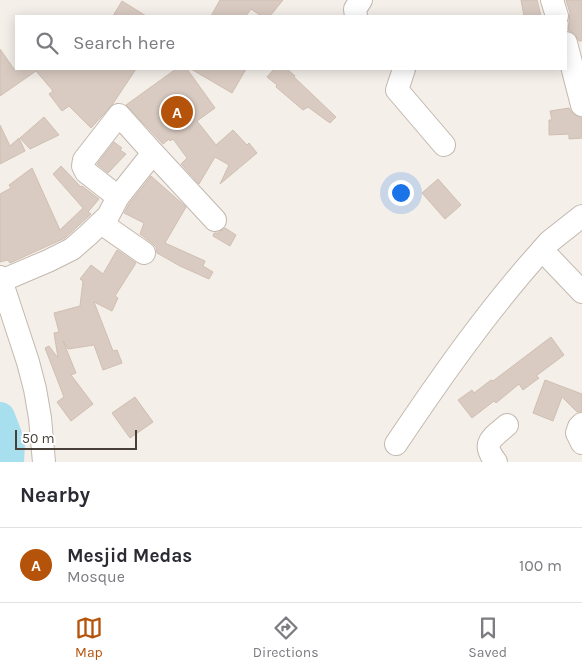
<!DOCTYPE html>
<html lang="en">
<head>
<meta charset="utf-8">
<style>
  body { margin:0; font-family:Karla,sans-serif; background:#f2f2f3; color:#2b2b33 }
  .scale { position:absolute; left:15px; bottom:12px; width:122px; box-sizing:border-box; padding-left:5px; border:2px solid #483f38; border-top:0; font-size:14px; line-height:18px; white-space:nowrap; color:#483f38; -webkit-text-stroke:4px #fff; paint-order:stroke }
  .you { position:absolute; left:400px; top:192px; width:18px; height:18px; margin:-12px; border:4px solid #fff; border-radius:50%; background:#1a73e8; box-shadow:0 0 0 8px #1a73e833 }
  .badge { display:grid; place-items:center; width:32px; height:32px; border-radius:50%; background:#b45309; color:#fff; font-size:16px; font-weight:700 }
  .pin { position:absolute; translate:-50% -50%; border:2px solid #fff; box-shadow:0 1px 5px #0006 }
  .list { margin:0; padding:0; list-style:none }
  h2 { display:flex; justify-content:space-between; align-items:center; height:65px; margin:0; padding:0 20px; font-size:21px }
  h2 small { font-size:16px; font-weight:400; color:#7c7c81 }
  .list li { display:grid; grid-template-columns:32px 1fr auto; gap:15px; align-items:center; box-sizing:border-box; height:75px; padding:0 20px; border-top:1px solid #e1e1e2 }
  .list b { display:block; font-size:19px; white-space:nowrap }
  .list p { margin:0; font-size:16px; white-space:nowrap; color:#7c7c81 }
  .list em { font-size:16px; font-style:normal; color:#7c7c81 }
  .icon { flex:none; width:28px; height:28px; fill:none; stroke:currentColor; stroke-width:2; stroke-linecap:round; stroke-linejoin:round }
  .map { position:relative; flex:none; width:582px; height:462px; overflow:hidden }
  .search { position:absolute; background:#fff; box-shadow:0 2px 12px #0003; left:15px; right:15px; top:15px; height:55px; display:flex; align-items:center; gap:12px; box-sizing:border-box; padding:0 18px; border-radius:0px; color:#7c7c81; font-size:19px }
  .sheet { height:140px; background:#fff }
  nav { display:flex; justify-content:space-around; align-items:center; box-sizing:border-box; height:70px; border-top:1px solid #e1e1e2; background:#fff; font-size:14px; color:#7c7c81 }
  nav a { display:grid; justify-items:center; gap:2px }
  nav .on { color:#b45309 }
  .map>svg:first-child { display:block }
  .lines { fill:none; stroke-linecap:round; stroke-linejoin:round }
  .river { stroke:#a8dfef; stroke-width:30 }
  .building { fill:#d9cbc2; stroke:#d0bfb2 }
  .minor-casing { stroke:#c3b8af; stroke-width:24 }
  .minor { stroke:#fff; stroke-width:22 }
</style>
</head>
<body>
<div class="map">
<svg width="582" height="462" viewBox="0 0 582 462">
  <rect width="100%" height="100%" fill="#f4efe9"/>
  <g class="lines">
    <!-- river -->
    <polyline class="river" points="0,417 10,443 9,462"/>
  </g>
  <!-- building -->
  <g class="building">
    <polygon points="220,0 283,0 270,16 261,16 251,9 246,16 211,16"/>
    <polygon points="521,0 537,0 541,16 524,16"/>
    <polygon points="566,0 582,0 582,41 579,41 575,34 568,30 570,13"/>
    <polygon points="122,1 146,16 113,16"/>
    <polygon points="0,49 14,69 136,69 112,105 91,128 69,106 62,111 49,94 53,91 36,71 0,96"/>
    <polygon points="176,69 187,69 215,108 197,121 216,145 233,130 247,145 249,143 257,153 220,184 229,165 215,157 199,184 181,164 187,158 173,139 170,141 169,139 163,144 126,105"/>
    <polygon points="191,69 246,69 232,93"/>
    <polygon points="274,69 287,69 295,76 294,77 336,117 330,123 308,107 303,110 276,87 277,85 267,77"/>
    <polygon points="569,108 573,114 582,118 582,138 569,139 569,134 549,135 549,120 552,120 550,111"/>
    <polygon points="44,117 59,135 30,149 20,138"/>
    <polygon points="0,125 10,146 19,138 25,151 0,164"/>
    <polygon points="114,142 122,148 120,150 126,154 108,173 97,164"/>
    <polygon points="61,166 81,187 82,186 99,199 88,212 91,214 65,238 10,263 8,260 0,262 0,194 11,188 9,185 32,168 60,230 83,208 53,174"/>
    <polygon points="151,176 186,207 165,243 205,261 203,266 213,272 209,279 180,266 157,253 156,247 152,243 140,234 144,223 124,213 129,204"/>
    <polygon points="438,179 461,205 445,219 422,193"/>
    <polygon points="225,228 236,235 230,246 213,236 214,233 218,233"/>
    <polygon points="117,250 136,263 115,296 118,298 112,311 94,302 113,351 117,350 122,363 103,370 94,345 68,349 63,341 76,373 71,375 93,404 71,421 57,402 64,397 45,348 49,346 58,358 54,333 59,332 54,313 80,306 83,281 80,279 91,265 103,274"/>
    <polygon points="551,337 564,355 536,376 539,378 523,390 519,384 496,403 494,401 472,418 458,400 472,390 474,393 491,380 493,381"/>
    <polygon points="545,380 582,394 582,411 577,412 562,397 553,421 533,413"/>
    <polygon points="135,397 153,422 130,438 112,413"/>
  </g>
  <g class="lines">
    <!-- minor casing -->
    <g class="minor-casing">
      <g id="minor">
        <polyline points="552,0 557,16"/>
        <polyline points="356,16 355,9 361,0"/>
        <polyline points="566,43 582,105"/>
        <polyline points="404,69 397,90 444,145"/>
        <polyline points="118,197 86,172 83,166 84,160 119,115 153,153"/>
        <polyline points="582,216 549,242 542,250 582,292"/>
        <polyline points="101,223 144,253"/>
        <polyline points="0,277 28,362 35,389 40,418 44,462"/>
        <polyline points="1,281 48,261 72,249 88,235 108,216 118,197 153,153 215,220"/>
        <polyline points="582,424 579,427 577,433 582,443"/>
        <path d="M 396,444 C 441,377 488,310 542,250"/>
        <path d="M 496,462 C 481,443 491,439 507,425"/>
      </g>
    </g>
    <!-- minor -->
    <use href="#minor" class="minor"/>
  </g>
</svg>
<div class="scale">50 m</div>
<div class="you"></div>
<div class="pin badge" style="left:177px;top:112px">A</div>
<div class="search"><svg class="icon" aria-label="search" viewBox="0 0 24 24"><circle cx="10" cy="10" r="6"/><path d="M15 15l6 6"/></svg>Search here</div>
</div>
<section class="sheet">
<h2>Nearby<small></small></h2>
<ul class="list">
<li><span class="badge">A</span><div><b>Mesjid Medas</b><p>Mosque</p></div><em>100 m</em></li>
</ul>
</section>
<nav>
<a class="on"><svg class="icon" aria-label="map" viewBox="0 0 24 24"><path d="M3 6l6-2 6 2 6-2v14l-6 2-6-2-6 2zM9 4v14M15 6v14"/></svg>Map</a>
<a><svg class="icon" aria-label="directions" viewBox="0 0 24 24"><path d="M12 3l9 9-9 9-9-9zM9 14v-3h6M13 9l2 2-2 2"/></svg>Directions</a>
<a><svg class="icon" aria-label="saved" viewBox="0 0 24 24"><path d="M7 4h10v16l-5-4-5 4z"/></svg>Saved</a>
</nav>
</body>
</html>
